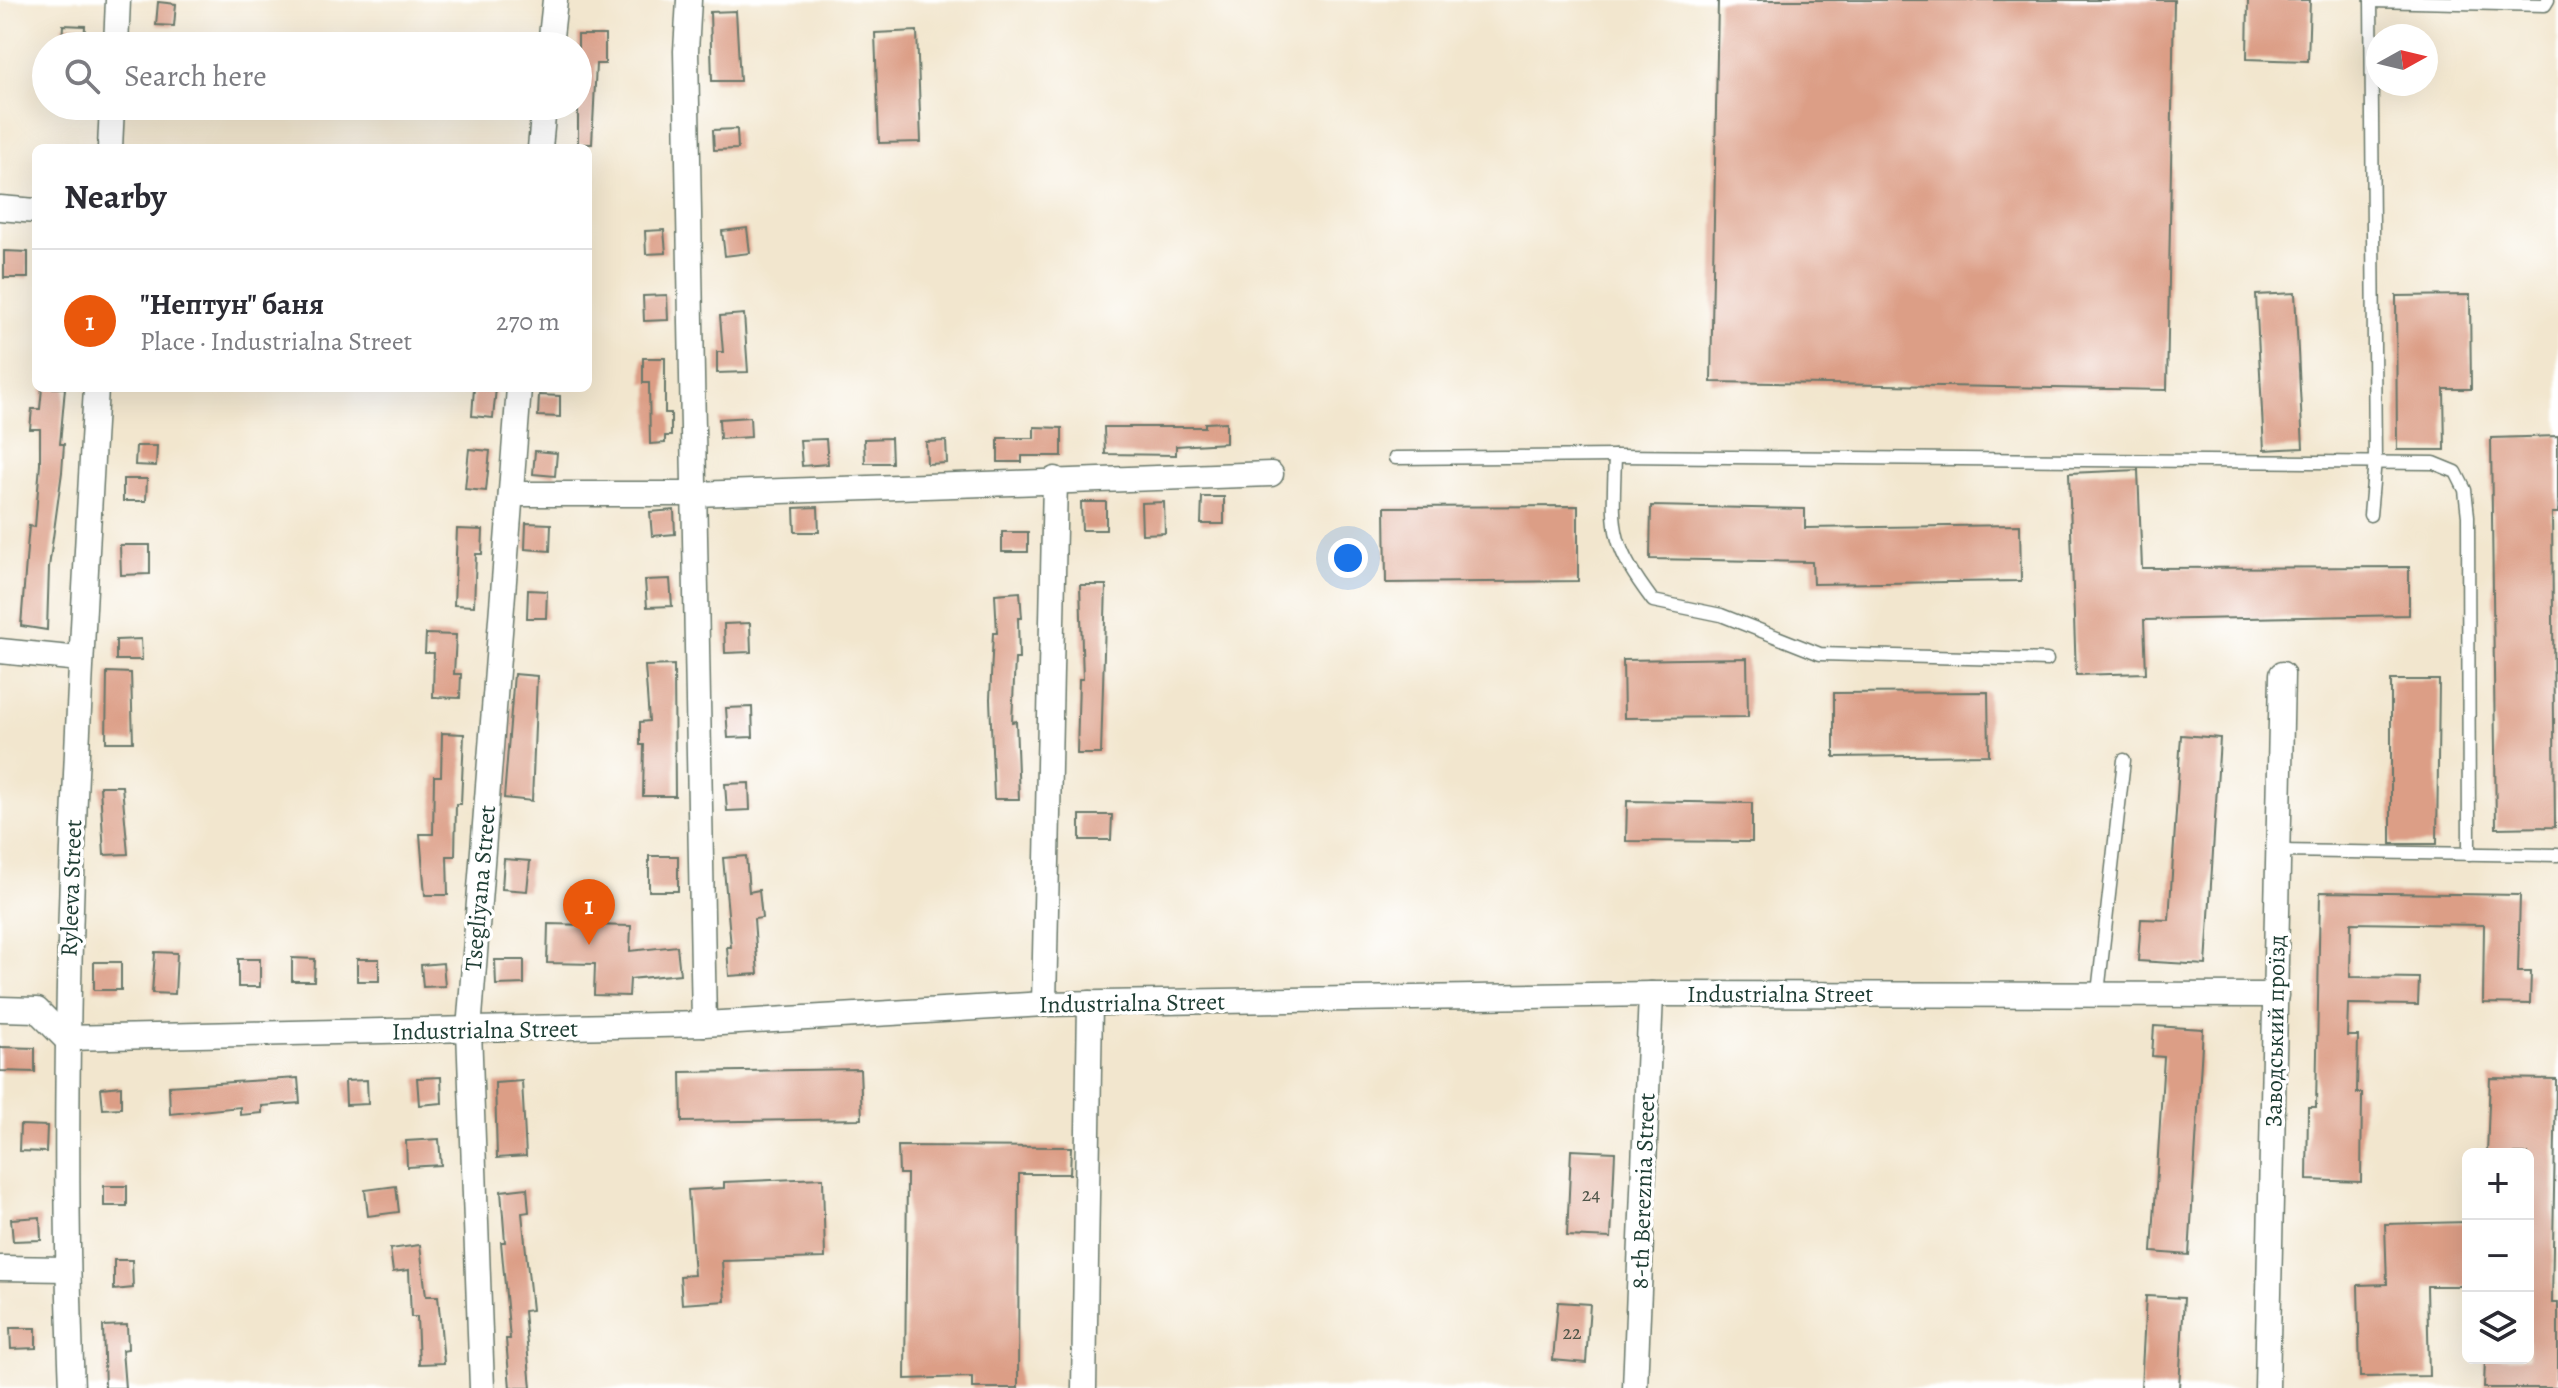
<!DOCTYPE html>
<html lang="en">
<head>
<meta charset="utf-8">
<style>
  body { margin:0; font-family:Alegreya,serif; background:#f2f2f3; color:#2b2b33 }
  .controls { position:absolute; right:24px; bottom:24px; display:grid; overflow:hidden; border-radius:12px; box-shadow:0 8px 32px #0002 }
  .controls button { width:72px; height:72px; display:grid; place-items:center; padding:0; border:0; border-bottom:2px solid #e1e1e2; background:#fff; color:#2b2b33; font:40px sans-serif }
  .compass { position:absolute; left:2366px; top:24px; width:72px; height:72px; border-radius:50%; background:#fff; box-shadow:0 8px 32px #0002; rotate:82deg }
  .you { position:absolute; left:1348px; top:558px; width:28px; height:28px; margin:-20px; border:6px solid #fff; border-radius:50%; background:#1a73e8; box-shadow:0 0 0 12px #1a73e833 }
  .badge { display:grid; place-items:center; width:52px; height:52px; border-radius:50%; background:#ea580c; color:#fff; font-size:26px; font-weight:700 }
  .pin { position:absolute; translate:-50% -66px; filter:drop-shadow(0 2px 4px #0008) }
  .pin::after { content:''; position:absolute; top:42px; width:28px; height:24px; background:inherit; clip-path:polygon(0 0,100% 0,50% 100%) }
  .list { margin:0; padding:0; list-style:none }
  h2 { display:flex; justify-content:space-between; align-items:center; height:104px; margin:0; padding:0 32px; font-size:34px }
  h2 small { font-size:26px; font-weight:400; color:#7c7c81 }
  .list li { display:grid; grid-template-columns:52px 1fr auto; gap:24px; align-items:center; box-sizing:border-box; height:144px; padding:0 32px; border-top:2px solid #e1e1e2 }
  .list b { display:block; font-size:30px; white-space:nowrap }
  .list p { margin:0; font-size:26px; white-space:nowrap; color:#7c7c81 }
  .list em { font-size:26px; font-style:normal; color:#7c7c81 }
  .icon { flex:none; width:44px; height:44px; fill:none; stroke:currentColor; stroke-width:2; stroke-linecap:round; stroke-linejoin:round }
  .map { position:relative; flex:none; width:2558px; height:1388px; overflow:hidden }
  .search { position:absolute; background:#fff; box-shadow:0 8px 32px #0002; left:32px; top:32px; width:560px; height:88px; display:flex; align-items:center; gap:20px; box-sizing:border-box; padding:0 28px; border-radius:44px; color:#7c7c81; font-size:30px }
  .panel { position:absolute; background:#fff; box-shadow:0 8px 32px #0002; left:32px; top:144px; width:560px; height:248px; border-radius:12px }
  .map>svg:first-child { display:block }
  .building { fill:#dc9e86 }
  .lines { fill:none; stroke-linecap:round; stroke-linejoin:round }
  .service-casing { stroke:#69786a; stroke-width:15 }
  .minor-casing { stroke:#69786a; stroke-width:27 }
  .service { stroke:#fff; stroke-width:12 }
  .minor { stroke:#fff; stroke-width:24 }
  .labels { text-anchor:middle; dominant-baseline:central; stroke-width:7; stroke-linejoin:round; paint-order:stroke }
  .number-label { font-size:20px; fill:#4e5548 }
  .street-label { font-size:24px; fill:#1f3d34; stroke:#fff }
</style>
</head>
<body>
<div class="map">
<svg width="2558" height="1388" viewBox="0 0 2558 1388">
  <rect width="100%" height="100%" fill="#fff"/>
  <filter id="ink" filterUnits="userSpaceOnUse"><feTurbulence type="fractalNoise" baseFrequency=".0125" numOctaves="2"/><feDisplacementMap in="SourceGraphic" scale="16" xChannelSelector="R" yChannelSelector="G"/><feConvolveMatrix kernelMatrix="1 2 1 2 8 2 1 2 1" color-interpolation-filters="sRGB"/></filter>
  <filter id="wash" filterUnits="userSpaceOnUse"><feTurbulence type="fractalNoise" baseFrequency=".006" numOctaves="4" result="noise"/><feDisplacementMap in="SourceGraphic" scale="32" xChannelSelector="R" yChannelSelector="G"/><feGaussianBlur stdDeviation="1.8" result="paint"/><feColorMatrix in="noise" values="0 0 0 0 0 0 0 0 0 0 0 0 0 0 0 0 0 1.4 0 .05"/><feComposite in="paint" operator="in"/></filter>
  <g filter="url(#wash)">
    <rect width="100%" height="100%" fill="#f2e6ce"/>
    <g id="blocks">
      <!-- building -->
      <g class="building">
        <polygon points="1718,0 2174,0 2167,390 1711,382"/>
        <polygon points="2248,0 2310,0 2308,61 2247,59"/>
        <polygon points="158,2 176,4 174,26 156,25"/>
        <polygon points="736,11 740,81 712,81 710,12"/>
        <polygon points="63,25 85,26 84,45 62,44"/>
        <polygon points="917,31 921,142 879,143 875,33"/>
        <polygon points="578,35 605,35 605,64 596,64 592,144 578,144"/>
        <polygon points="737,129 738,149 714,150 713,130"/>
        <polygon points="747,228 750,253 725,256 722,231"/>
        <polygon points="664,230 666,253 646,254 645,231"/>
        <polygon points="4,251 28,252 28,278 4,278"/>
        <polygon points="2295,293 2303,448 2264,450 2256,295"/>
        <polygon points="667,295 668,320 644,321 643,296"/>
        <polygon points="2470,295 2471,389 2444,389 2445,450 2397,450 2396,296"/>
        <polygon points="744,314 748,372 717,373 717,352 723,352 720,316"/>
        <polygon points="643,358 665,358 665,413 671,413 671,436 665,436 665,443 650,444 649,383 643,383"/>
        <polygon points="42,388 65,388 60,444 64,444 62,472 49,567 47,630 21,626 27,548 29,526 35,527 40,464 40,429 30,429 32,409 40,409"/>
        <polygon points="474,388 496,388 493,418 472,416"/>
        <polygon points="539,395 560,396 560,417 538,416"/>
        <polygon points="750,417 751,437 720,439 719,419"/>
        <polygon points="1226,422 1226,443 1176,446 1176,455 1105,454 1104,427 1205,427 1205,423"/>
        <polygon points="1034,427 1062,428 1062,456 1022,456 1022,462 998,462 998,438 1034,438"/>
        <polygon points="2558,436 2558,513 2552,513 2555,827 2496,828 2491,438"/>
        <polygon points="891,438 892,463 865,463 864,439"/>
        <polygon points="826,439 828,464 802,466 800,440"/>
        <polygon points="946,441 947,463 927,464 926,442"/>
        <polygon points="136,446 157,446 156,466 135,465"/>
        <polygon points="469,449 490,451 486,491 465,489"/>
        <polygon points="535,451 557,453 555,476 533,474"/>
        <polygon points="2138,470 2142,568 2409,567 2409,615 2144,620 2146,673 2076,675 2069,473"/>
        <polygon points="123,479 147,479 146,501 123,501"/>
        <polygon points="1202,497 1224,497 1224,524 1201,524"/>
        <polygon points="1081,502 1106,502 1106,530 1082,530"/>
        <polygon points="1164,502 1165,533 1142,534 1141,503"/>
        <polygon points="1578,506 1578,581 1386,583 1385,507"/>
        <polygon points="1651,506 1805,509 1805,528 2020,525 2021,581 1813,584 1812,562 1650,559"/>
        <polygon points="818,507 819,532 795,532 794,508"/>
        <polygon points="674,510 675,534 652,536 650,512"/>
        <polygon points="526,523 551,524 550,551 525,549"/>
        <polygon points="457,529 483,530 482,554 476,554 474,606 454,605"/>
        <rect x="1002" y="532" width="26" height="20"/>
        <polygon points="120,545 150,545 150,574 121,575"/>
        <polygon points="670,579 672,606 647,607 645,580"/>
        <polygon points="1080,585 1106,585 1101,754 1077,754 1079,679 1083,679"/>
        <polygon points="528,590 547,591 546,618 527,618"/>
        <polygon points="1020,592 1022,618 1018,618 1019,659 1015,659 1012,722 1016,721 1019,799 994,799 990,699 993,633 997,633 995,594"/>
        <polygon points="750,623 751,652 725,653 724,624"/>
        <polygon points="426,634 456,635 454,674 461,674 460,698 433,697 434,653 425,653"/>
        <polygon points="141,639 142,660 116,660 116,640"/>
        <polygon points="1747,658 1748,717 1624,718 1623,660"/>
        <polygon points="674,665 675,796 643,796 644,745 640,745 640,722 649,721 645,666"/>
        <polygon points="107,672 131,673 133,742 106,742"/>
        <polygon points="514,674 537,676 532,801 504,798"/>
        <polygon points="2391,680 2439,680 2437,844 2391,844"/>
        <polygon points="1988,692 1989,755 1834,757 1834,693"/>
        <polygon points="752,707 753,737 728,738 726,708"/>
        <polygon points="442,733 464,734 461,804 456,804 455,856 447,856 448,895 425,895 420,834 433,834 434,776 441,776"/>
        <polygon points="2181,735 2220,738 2206,965 2138,961 2141,919 2169,920"/>
        <polygon points="749,783 750,810 727,811 725,784"/>
        <polygon points="100,786 122,786 128,854 104,855"/>
        <polygon points="1627,801 1752,803 1752,842 1626,841"/>
        <polygon points="1080,815 1112,815 1111,840 1080,840"/>
        <rect x="649" y="856" width="29" height="35"/>
        <polygon points="746,856 749,892 759,890 762,918 754,919 758,974 729,976 727,947 731,947 723,858"/>
        <polygon points="504,859 530,861 527,891 502,889"/>
        <polygon points="2320,892 2520,895 2518,972 2531,972 2530,1004 2483,1003 2484,925 2351,923 2350,977 2419,978 2418,1005 2348,1004 2347,1036 2358,1036 2357,1093 2362,1093 2361,1182 2307,1180 2308,1107 2316,1107"/>
        <polygon points="548,924 631,926 630,951 677,946 680,974 630,979 629,996 594,995 595,964 547,963"/>
        <polygon points="155,952 177,953 175,994 152,993"/>
        <polygon points="292,958 315,959 314,981 292,981"/>
        <rect x="238" y="959" width="22" height="28"/>
        <rect x="357" y="959" width="22" height="22"/>
        <polygon points="495,960 524,960 524,984 496,985"/>
        <rect x="94" y="962" width="27" height="28"/>
        <polygon points="443,963 445,986 423,987 421,965"/>
        <polygon points="2154,1026 2203,1029 2189,1255 2152,1252 2164,1057 2152,1056"/>
        <polygon points="0,1047 35,1048 35,1072 0,1071"/>
        <polygon points="860,1069 862,1119 682,1122 681,1072"/>
        <polygon points="441,1077 442,1103 419,1105 417,1078"/>
        <polygon points="298,1078 300,1103 262,1106 262,1113 240,1115 240,1107 170,1114 169,1086"/>
        <polygon points="2490,1078 2556,1079 2552,1303 2558,1303 2558,1388 2484,1388 2485,1358 2528,1358 2528,1154 2487,1154"/>
        <polygon points="367,1080 368,1104 346,1105 345,1081"/>
        <polygon points="522,1081 526,1156 497,1158 495,1083"/>
        <polygon points="121,1086 121,1108 103,1109 101,1088"/>
        <polygon points="20,1125 47,1126 46,1152 19,1151"/>
        <polygon points="439,1139 441,1165 407,1167 406,1141"/>
        <polygon points="898,1146 1071,1147 1070,1174 1019,1174 1018,1388 972,1388 972,1377 905,1379 907,1174 899,1174"/>
        <polygon points="1571,1150 1615,1152 1611,1238 1567,1236"/>
        <polygon points="823,1178 825,1258 722,1261 725,1301 682,1304 680,1276 694,1275 688,1190 724,1188 724,1182"/>
        <rect x="104" y="1186" width="23" height="20"/>
        <polygon points="396,1186 399,1212 368,1216 365,1190"/>
        <polygon points="527,1188 529,1212 522,1213 532,1310 524,1311 531,1388 510,1388 506,1339 510,1339 501,1242 505,1242 501,1191"/>
        <polygon points="40,1217 41,1240 13,1241 11,1219"/>
        <polygon points="2468,1222 2468,1286 2427,1286 2429,1376 2360,1377 2358,1285 2387,1284 2385,1224"/>
        <polygon points="420,1245 426,1296 438,1296 444,1363 419,1364 417,1317 411,1317 409,1270 393,1272 390,1249"/>
        <polygon points="114,1260 132,1260 133,1288 114,1290"/>
        <polygon points="2146,1296 2184,1298 2179,1388 2141,1388"/>
        <polygon points="1558,1302 1590,1304 1586,1363 1553,1360"/>
        <polygon points="127,1325 128,1349 122,1350 125,1388 105,1388 103,1326"/>
        <polygon points="10,1328 36,1328 36,1348 11,1349"/>
      </g>
    </g>
  </g>
  <g filter="url(#ink)">
    <use href="#blocks" fill-opacity="0" stroke="#69786a" stroke-width="2"/>
    <g class="lines">
      <!-- service casing -->
      <g class="service-casing">
        <g id="service">
          <polyline points="2371,1 2545,5 2548,0"/>
          <path d="M 1615,456 C 1613,528 1608,541 1653,601 L 1721,615 L 1820,654 L 2047,660"/>
          <polyline points="1395,458 1615,456 2434,463 2456,472 2465,490 2468,516 2469,854"/>
          <polyline points="2370,515 2375,460 2371,0"/>
          <polyline points="2279,851 2558,855"/>
          <polyline points="2098,993 2124,760"/>
        </g>
      </g>
      <!-- minor casing -->
      <g class="minor-casing">
        <g id="minor">
          <polyline points="689,0 686,51 704,1024"/>
          <polyline points="116,46 118,0"/>
          <polyline points="550,46 555,0"/>
          <polyline points="110,148 112,106"/>
          <polyline points="540,148 544,106"/>
          <polyline points="0,208 36,211"/>
          <polyline points="511,494 695,494 1271,474"/>
          <polyline points="0,651 80,659"/>
          <polyline points="1044,1004 1055,479"/>
          <polyline points="0,1009 37,1010 65,1038 704,1024 1044,1004 1651,994 2276,995"/>
          <polyline points="0,1268 67,1269"/>
          <path d="M 72,1388 C 58,1054 77,721 96,388"/>
          <polyline points="482,1388 469,1030 519,388"/>
          <polyline points="1084,1388 1090,1003"/>
          <polyline points="1635,1388 1651,994"/>
          <polyline points="2267,1388 2282,674"/>
        </g>
      </g>
      <!-- service -->
      <use href="#service" class="service"/>
      <!-- minor -->
      <use href="#minor" class="minor"/>
    </g>
  </g>
  <g class="labels">
    <!-- number labels -->
    <g class="number-label">
      <text x="1591" y="1194">24</text>
      <text x="1572" y="1332">22</text>
    </g>
    <!-- street labels -->
    <g class="street-label">
      <text transform="translate(71 888) rotate(-88)">Ryleeva Street</text>
      <text transform="translate(480 888) rotate(-85)">Tsegliyana Street</text>
      <text x="1780" y="994">Industrialna Street</text>
      <text transform="translate(1132 1003) rotate(-1)">Industrialna Street</text>
      <text transform="translate(485 1030) rotate(-1)">Industrialna Street</text>
      <text transform="translate(2275 1031) rotate(-89)">Заводський проїзд</text>
      <text transform="translate(1643 1191) rotate(-88)">8-th Bereznia Street</text>
    </g>
  </g>
</svg>
<div class="controls">
<button>+</button>
<button>−</button>
<button><svg class="icon" aria-label="layers" viewBox="0 0 24 24"><path d="M12 4l9 5-9 5-9-5zM3 14l9 5 9-5"/></svg></button>
</div>
<svg class="compass" viewBox="-18 -18 36 36"><path d="M0-13l5 13h-10z" fill="#e53935"/><path d="M0 13l5-13h-10z" fill="#7c7c81"/></svg>
<div class="you"></div>
<div class="pin badge" style="left:589px;top:945px">1</div>
<div class="search"><svg class="icon" aria-label="search" viewBox="0 0 24 24"><circle cx="10" cy="10" r="6"/><path d="M15 15l6 6"/></svg>Search here</div>
<section class="panel">
<h2>Nearby<small></small></h2>
<ul class="list">
<li><span class="badge">1</span><div><b>&quot;Нептун&quot; баня</b><p>Place · Industrialna Street</p></div><em>270 m</em></li>
</ul>
</section>
</div>
</body>
</html>
